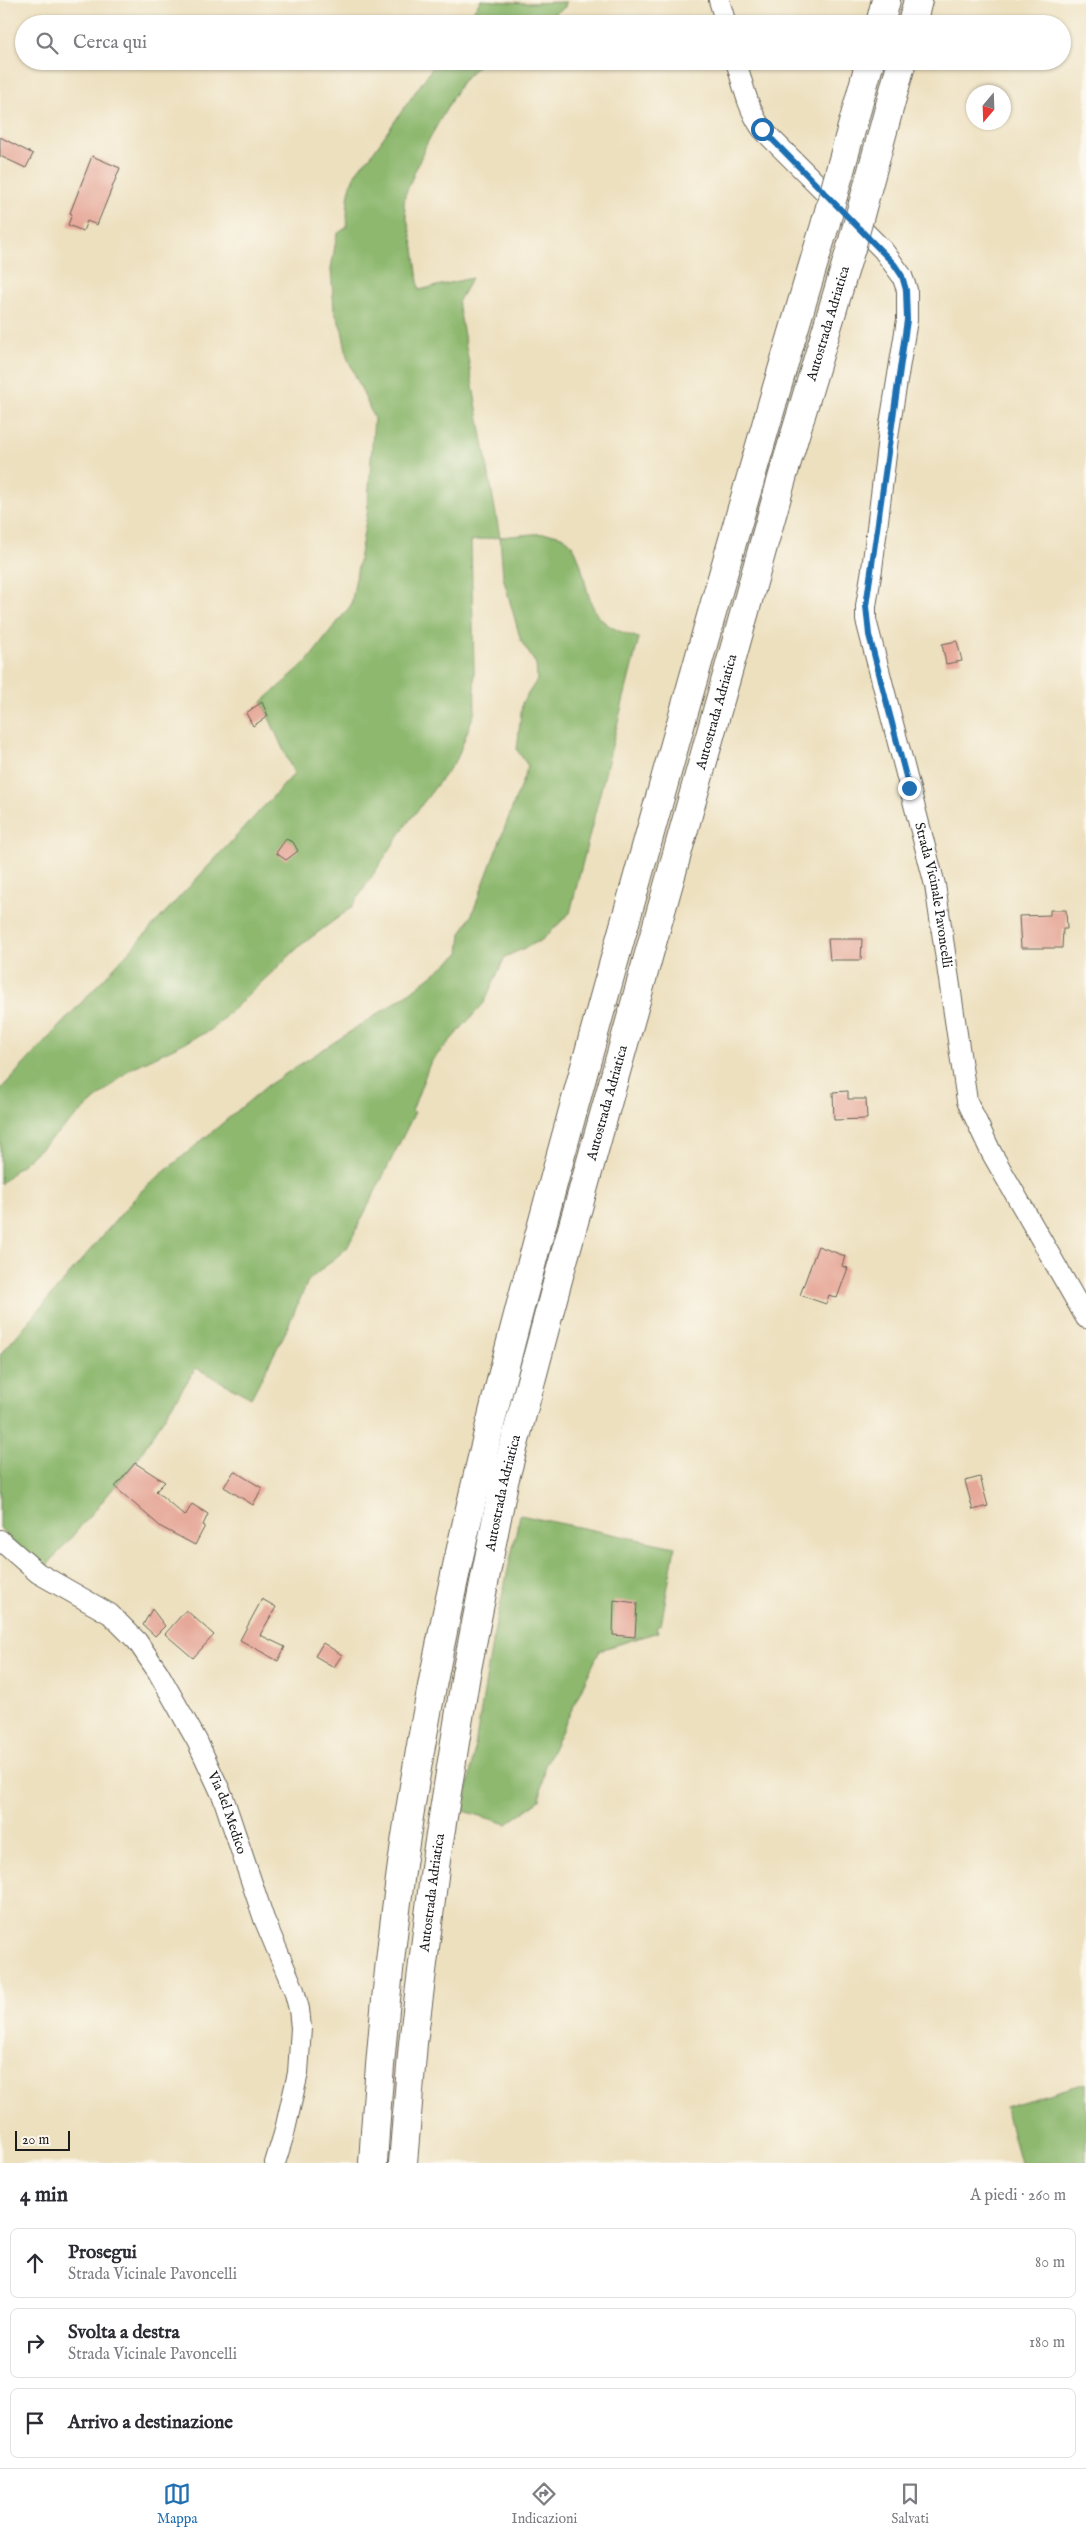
<!DOCTYPE html>
<html lang="it">
<head>
<meta charset="utf-8">
<style>
  body { margin:0; font-family:"IM FELL English",serif; background:#f2f2f3; color:#2b2b33 }
  .compass { position:absolute; left:966px; top:85px; width:45px; height:45px; border-radius:50%; background:#fff; box-shadow:0 1px 4px #0004; rotate:199deg }
  .scale { position:absolute; left:15px; bottom:12px; width:55px; box-sizing:border-box; padding-left:5px; border:2px solid #1c1c1c; border-top:0; font-size:14px; line-height:18px; white-space:nowrap; color:#1c1c1c; -webkit-text-stroke:4px #fbf7ec; paint-order:stroke }
  .stop { position:absolute; width:15px; height:15px; margin:-11px; border:4px solid #1f6fb2; border-radius:50%; background:#fff }
  .stop.end { background:#1f6fb2; border-color:#fff; box-shadow:0 1px 5px #0008 }
  .list { margin:0; padding:0; list-style:none }
  h2 { display:flex; justify-content:space-between; align-items:center; height:65px; margin:0; padding:0 20px; font-size:21px }
  h2 small { font-size:16px; font-weight:400; color:#7c7c81 }
  .list li { display:grid; grid-template-columns:32px 1fr auto; gap:15px; align-items:center; box-sizing:border-box; height:70px; margin:0 10px 10px; padding:0 10px; border:1px solid #e1e1e2; border-radius:8px }
  .list b { display:block; font-size:19px; white-space:nowrap }
  .list p { margin:0; font-size:16px; white-space:nowrap; color:#7c7c81 }
  .list em { font-size:16px; font-style:normal; color:#7c7c81 }
  .icon { flex:none; width:28px; height:28px; fill:none; stroke:currentColor; stroke-width:2; stroke-linecap:round; stroke-linejoin:round }
  .map { position:relative; flex:none; width:1086px; height:2163px; overflow:hidden }
  .search { position:absolute; background:#fff; box-shadow:0 1px 4px #0004; left:15px; right:15px; top:15px; height:55px; display:flex; align-items:center; gap:12px; box-sizing:border-box; padding:0 18px; border-radius:28px; color:#7c7c81; font-size:19px }
  .sheet { height:305px; background:#fff }
  nav { display:flex; justify-content:space-around; align-items:center; box-sizing:border-box; height:70px; border-top:1px solid #e1e1e2; background:#fff; font-size:14px; color:#7c7c81 }
  nav a { display:grid; justify-items:center; gap:2px }
  nav .on { color:#1f6fb2 }
  .map>svg:first-child { display:block }
  .forest { fill:#8db86e; stroke:#546a45 }
  .building { fill:#e6a899 }
  .lines { fill:none; stroke-linecap:round; stroke-linejoin:round }
  .minor-casing { stroke:#656155; stroke-width:22 }
  .highway-casing { stroke:#656155; stroke-width:30 }
  .minor { stroke:#fff; stroke-width:20 }
  .highway { stroke:#fff; stroke-width:28 }
  .highway-bridge-casing { stroke:#656155; stroke-width:30; stroke-linecap:butt }
  .highway-bridge { stroke:#fff; stroke-width:28 }
  .route { stroke:#1f6fb2; stroke-width:6 }
  .labels { text-anchor:middle; dominant-baseline:central; stroke-width:4.5; stroke-linejoin:round; paint-order:stroke }
  .street-label { font-size:14px; fill:#1c1c1c; stroke:#fbf7ec }
</style>
</head>
<body>
<div class="map">
<svg width="1086" height="2163" viewBox="0 0 1086 2163">
  <rect width="100%" height="100%" fill="#fbf7ec"/>
  <filter id="ink" filterUnits="userSpaceOnUse"><feTurbulence type="fractalNoise" baseFrequency=".02" numOctaves="2"/><feDisplacementMap in="SourceGraphic" scale="10" xChannelSelector="R" yChannelSelector="G"/><feConvolveMatrix kernelMatrix="1 2 1 2 8 2 1 2 1" color-interpolation-filters="sRGB"/></filter>
  <filter id="wash" filterUnits="userSpaceOnUse"><feTurbulence type="fractalNoise" baseFrequency=".0096" numOctaves="4" result="noise"/><feDisplacementMap in="SourceGraphic" scale="20" xChannelSelector="R" yChannelSelector="G"/><feGaussianBlur stdDeviation="1.12" result="paint"/><feColorMatrix in="noise" values="0 0 0 0 0 0 0 0 0 0 0 0 0 0 0 0 0 1.4 0 .05"/><feComposite in="paint" operator="in"/></filter>
  <g filter="url(#wash)">
    <rect width="100%" height="100%" fill="#ede0bf"/>
    <!-- forest -->
    <g class="forest">
      <polygon points="481,0 525,3 566,2 565,7 537,24 464,24"/>
      <path d="M 437,61 L 482,61 L 461,83 L 427,143 L 405,195 L 404,206 L 414,248 L 419,290 L 472,278 L 458,302 L 500,537 C 514,536 542,532 554,534 C 588,538 579,597 601,619 C 611,629 626,634 639,638 L 570,913 L 542,940 L 505,957 L 484,1003 L 430,1063 L 412,1111 L 415,1112 L 347,1248 L 308,1281 L 284,1335 L 251,1398 L 196,1368 L 135,1463 L 45,1568 L 14,1543 L 0,1528 L 0,1355 L 140,1192 L 267,1086 L 408,994 L 459,954 L 461,934 L 472,914 L 528,766 L 517,750 L 522,703 L 537,680 L 536,664 L 521,641 L 503,577 L 500,537 L 471,541 L 475,711 L 457,759 L 406,825 L 351,908 L 301,945 L 211,1030 L 130,1069 L 0,1184 L 0,1090 L 294,774 L 262,702 L 308,660 L 351,605 L 367,515 L 374,418 L 347,357 L 342,330 L 334,310 L 331,269 L 337,234 L 347,227 C 347,202 347,175 369,158 Z"/>
      <polygon points="520,1515 675,1547 661,1625 656,1627 658,1632 600,1650 544,1768 540,1800 507,1824 464,1811 493,1638"/>
      <polygon points="1086,2083 1086,2163 1020,2163 1005,2107"/>
    </g>
    <g id="blocks">
      <!-- building -->
      <g class="building">
        <polygon points="0,137 33,154 26,168 0,156"/>
        <polygon points="92,156 120,168 97,225 87,221 83,231 68,225 72,214 70,213"/>
        <polygon points="957,641 962,661 946,664 942,644"/>
        <polygon points="262,702 268,716 253,726 246,713"/>
        <polygon points="286,839 293,842 298,851 286,860 276,853"/>
        <polygon points="1050,910 1066,910 1067,929 1063,929 1062,948 1021,948 1019,916 1050,915"/>
        <polygon points="828,939 862,939 861,960 830,960"/>
        <polygon points="848,1091 848,1099 866,1099 867,1119 834,1120 833,1092"/>
        <polygon points="818,1246 845,1256 842,1266 848,1268 837,1298 829,1295 826,1304 800,1295"/>
        <polygon points="135,1463 165,1482 156,1491 185,1516 192,1504 208,1514 203,1525 205,1526 195,1545 161,1527 115,1487"/>
        <polygon points="234,1471 262,1488 253,1505 224,1487"/>
        <polygon points="980,1477 988,1506 973,1510 965,1481"/>
        <polygon points="262,1599 276,1607 260,1635 285,1647 278,1661 240,1640"/>
        <polygon points="614,1600 637,1603 635,1637 613,1635"/>
        <polygon points="152,1609 165,1626 155,1636 143,1625"/>
        <polygon points="186,1610 214,1635 193,1658 165,1634"/>
        <polygon points="323,1643 342,1655 334,1667 315,1656"/>
      </g>
    </g>
  </g>
  <g filter="url(#ink)">
    <use href="#blocks" fill-opacity="0" stroke="#656155" stroke-width="1"/>
    <g class="lines">
      <!-- minor casing -->
      <g class="minor-casing">
        <g id="minor">
          <polyline points="719,0 726,24"/>
          <path id="s1" d="M 736,61 C 743,85 748,109 762,129 L 883,250 L 902,276 L 907,290 L 907,320 L 889,430 L 872,569 L 866,606 L 866,620 L 935,885 L 967,1101 L 991,1152 L 1086,1318"/>
          <path id="s2" d="M 0,1540 L 38,1573 L 110,1614 L 137,1641 L 158,1672 L 197,1741 L 223,1797 L 264,1919 L 294,1990 L 299,2009 L 301,2028 L 298,2073 L 284,2134 L 275,2163"/>
        </g>
      </g>
      <!-- highway casing -->
      <g class="highway-casing">
        <g id="highway">
          <polyline points="880,24 886,0"/>
          <polyline points="912,24 918,0"/>
          <path d="M 373,2163 C 381,2033 394,1902 416,1774 C 461,1510 534,1252 605,994 C 677,736 749,478 826,222"/>
          <path id="s3" d="M 403,2163 L 413,2043 L 436,1860 L 466,1674 L 504,1482 L 560,1272 L 783,475 L 851,248"/>
        </g>
      </g>
      <!-- minor -->
      <use href="#minor" class="minor"/>
      <!-- highway -->
      <use href="#highway" class="highway"/>
      <!-- highway-bridge casing -->
      <g class="highway-bridge-casing">
        <g id="highway-bridge">
          <polyline points="826,222 870,61"/>
          <polyline points="851,248 902,61"/>
        </g>
      </g>
      <!-- highway-bridge -->
      <use href="#highway-bridge" class="highway-bridge"/>
    </g>
  </g>
  <g class="lines" filter="url(#ink)">
    <!-- route -->
    <polyline class="route" points="762,129 894,264 902,276 906,290 907,320 866,606 869,635 909,788"/>
  </g>
  <g class="labels">
    <!-- street labels -->
    <g class="street-label">
      <text stroke="none"><textPath href="#s3" startOffset="1892">Autostrada Adriatica</textPath></text>
      <text stroke="none"><textPath href="#s3" startOffset="1488">Autostrada Adriatica</textPath></text>
      <text stroke="none"><textPath href="#s1" startOffset="908">Strada Vicinale Pavoncelli</textPath></text>
      <text stroke="none"><textPath href="#s3" startOffset="1082">Autostrada Adriatica</textPath></text>
      <text stroke="none"><textPath href="#s3" startOffset="678">Autostrada Adriatica</textPath></text>
      <text stroke="none"><textPath href="#s2" startOffset="366">Via del Medico</textPath></text>
      <text stroke="none"><textPath href="#s3" startOffset="272">Autostrada Adriatica</textPath></text>
    </g>
  </g>
</svg>
<svg class="compass" viewBox="-18 -18 36 36"><path d="M0-13l5 13h-10z" fill="#e53935"/><path d="M0 13l5-13h-10z" fill="#7c7c81"/></svg>
<div class="scale">20 m</div>
<div class="stop" style="left:762px;top:129px"></div>
<div class="stop end" style="left:909px;top:788px"></div>
<div class="search"><svg class="icon" aria-label="search" viewBox="0 0 24 24"><circle cx="10" cy="10" r="6"/><path d="M15 15l6 6"/></svg>Cerca qui</div>
</div>
<section class="sheet">
<h2>4 min<small>A piedi · 260 m</small></h2>
<ul class="list">
<li><svg class="icon" aria-label="ahead" viewBox="0 0 24 24"><path d="M12 20V5M6 11l6-6 6 6"/></svg><div><b>Prosegui</b><p>Strada Vicinale Pavoncelli</p></div><em>80 m</em></li>
<li><svg class="icon" aria-label="right" viewBox="0 0 24 24"><path d="M7 20v-9h11M14 6l5 5-5 5"/></svg><div><b>Svolta a destra</b><p>Strada Vicinale Pavoncelli</p></div><em>180 m</em></li>
<li><svg class="icon" aria-label="arrive" viewBox="0 0 24 24"><path d="M6 21V4h12l-3 4 3 4H6"/></svg><div><b>Arrivo a destinazione</b></div></li>
</ul>
</section>
<nav>
<a class="on"><svg class="icon" aria-label="map" viewBox="0 0 24 24"><path d="M3 6l6-2 6 2 6-2v14l-6 2-6-2-6 2zM9 4v14M15 6v14"/></svg>Mappa</a>
<a><svg class="icon" aria-label="directions" viewBox="0 0 24 24"><path d="M12 3l9 9-9 9-9-9zM9 14v-3h6M13 9l2 2-2 2"/></svg>Indicazioni</a>
<a><svg class="icon" aria-label="saved" viewBox="0 0 24 24"><path d="M7 4h10v16l-5-4-5 4z"/></svg>Salvati</a>
</nav>
</body>
</html>
